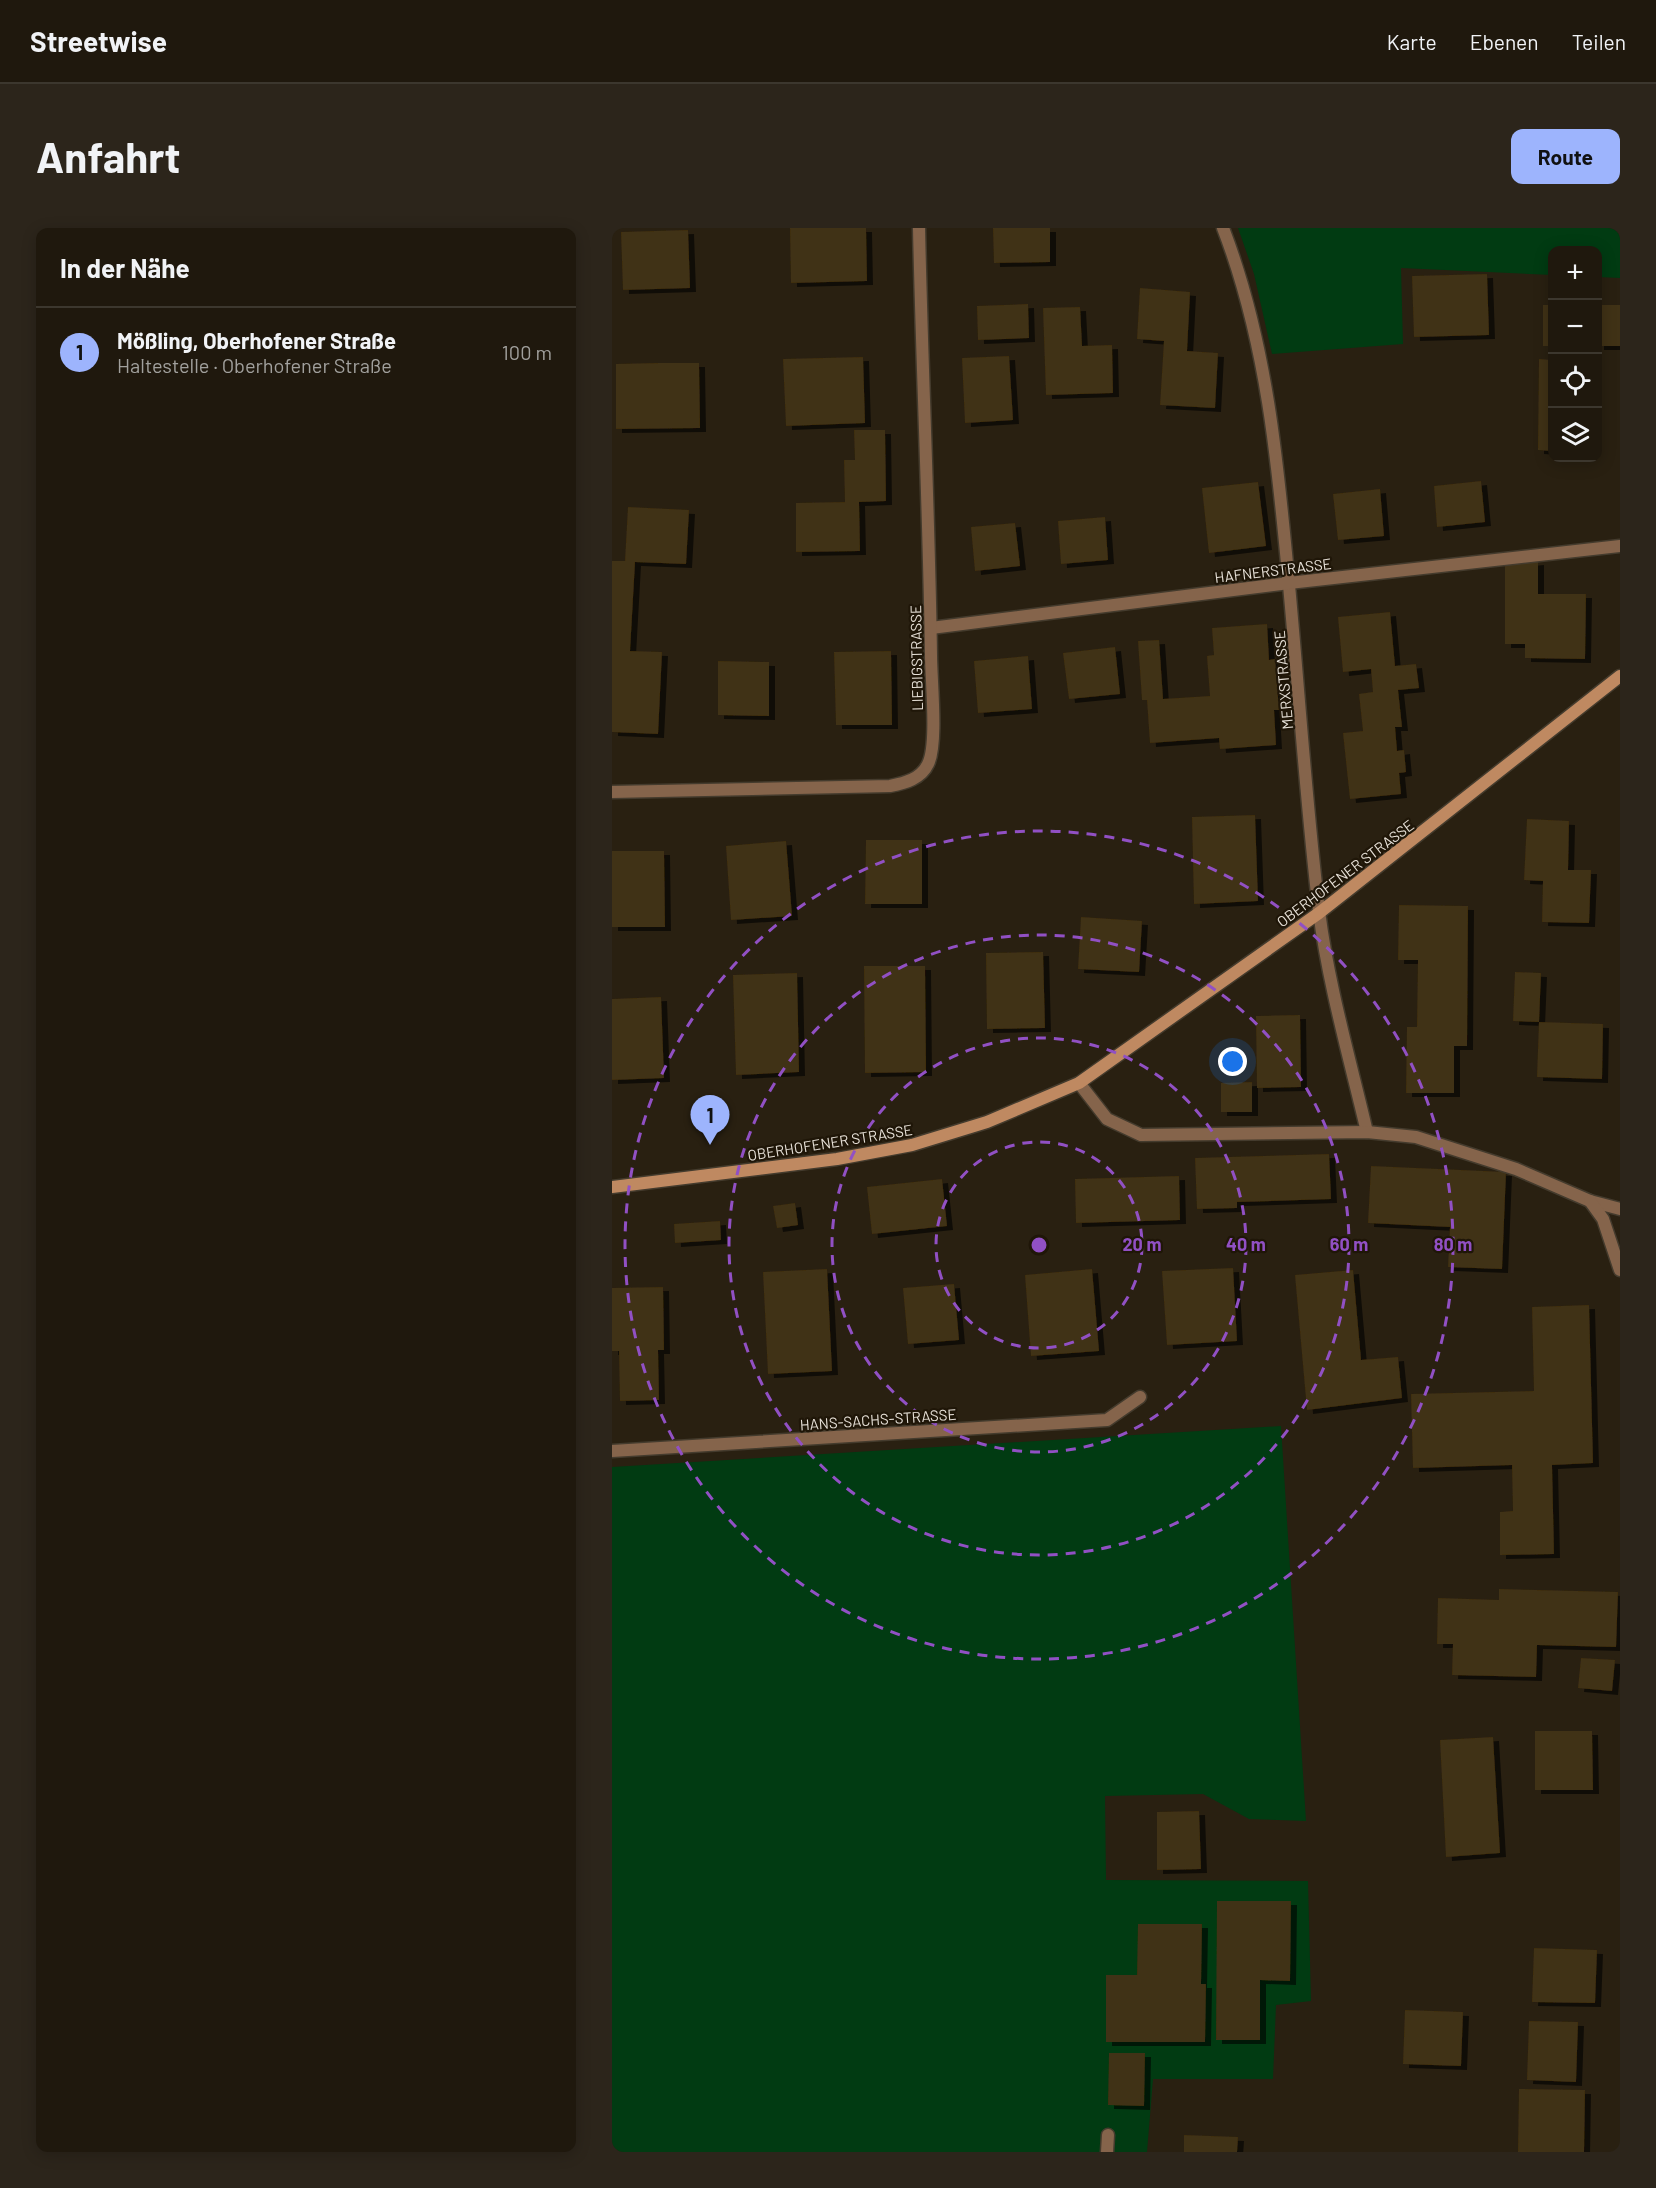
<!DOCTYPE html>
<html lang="de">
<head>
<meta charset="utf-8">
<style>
  body { margin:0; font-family:Barlow,sans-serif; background:#2c251b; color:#f1f3f6 }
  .controls { position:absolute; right:18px; top:18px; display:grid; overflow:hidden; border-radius:12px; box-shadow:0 3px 15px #0003 }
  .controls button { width:54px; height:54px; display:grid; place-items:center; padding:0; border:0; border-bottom:2px solid #3c372e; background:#1f180d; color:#f1f3f6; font:30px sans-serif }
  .you { position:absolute; left:621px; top:834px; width:21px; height:21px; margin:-15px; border:4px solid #fff; border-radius:50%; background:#1a73e8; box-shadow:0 0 0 9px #1a73e833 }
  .badge { display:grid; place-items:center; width:39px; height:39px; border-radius:50%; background:#9db4fd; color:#111; font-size:20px; font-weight:700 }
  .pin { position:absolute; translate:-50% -50px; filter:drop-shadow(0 2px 3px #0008) }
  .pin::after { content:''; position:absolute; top:32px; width:21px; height:18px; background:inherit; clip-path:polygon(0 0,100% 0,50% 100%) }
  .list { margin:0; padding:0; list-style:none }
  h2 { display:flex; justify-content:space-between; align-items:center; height:78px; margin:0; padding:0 24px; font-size:26px }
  h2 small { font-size:20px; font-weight:400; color:#a1a09d }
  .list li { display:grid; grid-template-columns:39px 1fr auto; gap:18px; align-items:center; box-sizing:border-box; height:90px; padding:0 24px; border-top:2px solid #3c372e }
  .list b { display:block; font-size:22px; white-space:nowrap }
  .list p { margin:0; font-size:20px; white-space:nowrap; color:#a1a09d }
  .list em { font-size:20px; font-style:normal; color:#a1a09d }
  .icon { flex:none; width:33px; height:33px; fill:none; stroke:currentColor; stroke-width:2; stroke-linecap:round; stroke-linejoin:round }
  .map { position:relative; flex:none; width:1008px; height:1924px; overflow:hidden; border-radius:12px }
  header { display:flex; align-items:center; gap:36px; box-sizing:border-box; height:84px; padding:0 30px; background:#1f180d; border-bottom:2px solid #3c372e }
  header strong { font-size:28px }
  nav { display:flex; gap:33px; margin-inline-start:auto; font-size:21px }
  .intro { display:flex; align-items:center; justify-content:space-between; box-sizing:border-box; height:144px; padding:0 36px }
  h1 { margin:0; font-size:42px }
  .button { padding:15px 27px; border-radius:12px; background:#9db4fd; color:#111; font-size:21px; font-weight:700 }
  main { display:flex; gap:36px; padding:0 36px }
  aside { flex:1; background:#1f180d; border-radius:12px; box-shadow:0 3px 15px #0003 }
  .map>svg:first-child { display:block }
  .green { fill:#013b12 }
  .building { fill:#413012; filter:url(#shadow) }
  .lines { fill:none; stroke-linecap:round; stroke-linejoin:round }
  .lane-casing { stroke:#443b2d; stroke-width:15 }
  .street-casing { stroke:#443b2d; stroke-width:15 }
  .secondary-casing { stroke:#443b2d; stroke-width:15 }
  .lane { stroke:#85644b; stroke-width:12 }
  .street { stroke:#85644b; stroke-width:12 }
  .secondary { stroke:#bf8961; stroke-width:12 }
  .ring { fill:none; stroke:#9150c4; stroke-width:3; stroke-dasharray:10 8 }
  .labels { text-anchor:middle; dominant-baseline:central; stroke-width:4.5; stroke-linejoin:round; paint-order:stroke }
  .street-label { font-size:15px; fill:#e7e1d8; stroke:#1f1608 }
  .centre { fill:#9150c4; stroke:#1f1608; stroke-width:3 }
  .ring-label { font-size:18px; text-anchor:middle; font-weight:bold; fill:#9150c4; stroke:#1f1608; stroke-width:4.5; stroke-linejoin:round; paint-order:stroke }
</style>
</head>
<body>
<header>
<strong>Streetwise</strong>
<nav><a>Karte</a><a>Ebenen</a><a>Teilen</a></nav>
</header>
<div class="intro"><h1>Anfahrt</h1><a class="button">Route</a></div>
<main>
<aside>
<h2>In der Nähe<small></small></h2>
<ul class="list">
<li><span class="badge">1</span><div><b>Mößling, Oberhofener Straße</b><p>Haltestelle · Oberhofener Straße</p></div><em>100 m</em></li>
</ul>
</aside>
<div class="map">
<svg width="1008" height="1924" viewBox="0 0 1008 1924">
  <defs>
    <filter id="shadow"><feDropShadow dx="6" dy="4" stdDeviation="0" flood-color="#0009"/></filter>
  </defs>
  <rect width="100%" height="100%" fill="#292011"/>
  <!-- green -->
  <g class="green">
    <polygon points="626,0 1008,0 1008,50 986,49 986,22 940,22 940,47 789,40 791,116 660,126 642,46"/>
    <polygon points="669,1198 694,1593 637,1591 591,1566 493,1568 494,1652 696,1653 699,1773 664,1777 661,1851 541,1851 535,1924 0,1924 0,1239"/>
  </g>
  <!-- building -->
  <g class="building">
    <polygon points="178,0 254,0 255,53 179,55"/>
    <polygon points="381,0 438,0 438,34 382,35"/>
    <polygon points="76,2 78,60 11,62 9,4"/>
    <polygon points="875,46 877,107 802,109 800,48"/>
    <polygon points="528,60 578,64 575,123 606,125 603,180 548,177 552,113 525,111"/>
    <polygon points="416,76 417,110 366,112 365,78"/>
    <rect x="931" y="77" width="9" height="41"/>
    <rect x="986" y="77" width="22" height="41"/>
    <polygon points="468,79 470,118 500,117 501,165 434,167 431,80"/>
    <polygon points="397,128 401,192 353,195 350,130"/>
    <polygon points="251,129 253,195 174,198 171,131"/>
    <polygon points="927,131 940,132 940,223 926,222"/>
    <polygon points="46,135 87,135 88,200 4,201 4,136"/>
    <polygon points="242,202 273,202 274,273 247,274 248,323 184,324 184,275 233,274 232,232 243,232"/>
    <polygon points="869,253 873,294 825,299 822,258"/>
    <polygon points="646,254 654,318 597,325 590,260"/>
    <polygon points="768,261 772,308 726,312 721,266"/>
    <polygon points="16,279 77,282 74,336 23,334 18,423 50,424 46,506 0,504 0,333 13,333"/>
    <polygon points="493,289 496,332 449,336 446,293"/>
    <polygon points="403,295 408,338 363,343 359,299"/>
    <polygon points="926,333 926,366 974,366 973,431 913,430 913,416 893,416 893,336"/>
    <polygon points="778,384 783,438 804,436 807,460 786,462 790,499 783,499 785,523 792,522 794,544 787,545 789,566 738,571 731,505 751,503 747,466 761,464 759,441 731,444 726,389"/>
    <polygon points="655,396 657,432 663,431 667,482 662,482 664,517 608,521 607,510 538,515 535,472 530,472 526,413 547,412 551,471 598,468 595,428 602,427 600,400"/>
    <polygon points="503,419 508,466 457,471 451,425"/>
    <polygon points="279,423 280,497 224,497 222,424"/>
    <polygon points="416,428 420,481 366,485 362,433"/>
    <polygon points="106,433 157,434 157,488 106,487"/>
    <polygon points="643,587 646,673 582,676 580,589"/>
    <polygon points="915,591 957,593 956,642 979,642 977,695 930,694 931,653 912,652"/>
    <polygon points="254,612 310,612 310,676 253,676"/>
    <polygon points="174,613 180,688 119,692 114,618"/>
    <polygon points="0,623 52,623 53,699 0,699"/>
    <polygon points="787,677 856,678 855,818 842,818 842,865 794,865 795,799 805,799 806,732 786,732"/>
    <polygon points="469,689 530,693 527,744 466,741"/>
    <polygon points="431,724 433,800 375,801 374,725"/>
    <polygon points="252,738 313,738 314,844 253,845"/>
    <polygon points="903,744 929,745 927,794 991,796 990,851 925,849 927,794 901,793"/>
    <polygon points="185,745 187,844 124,847 121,747"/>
    <polygon points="49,769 52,850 0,852 0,771"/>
    <polygon points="688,787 689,859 645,860 644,788"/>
    <polygon points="640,854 640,884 609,884 609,855"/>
    <polygon points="717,926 719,971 625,974 625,980 585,981 583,930"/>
    <polygon points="759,938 894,944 890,1041 836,1039 838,999 756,995"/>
    <polygon points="567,948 568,992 464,995 463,951"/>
    <polygon points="330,951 335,998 260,1006 255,959"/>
    <polygon points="183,975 186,997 165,1000 161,978"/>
    <polygon points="108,993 109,1012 63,1015 62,996"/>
    <polygon points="621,1040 625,1113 555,1117 550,1043"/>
    <polygon points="215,1041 220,1143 156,1146 151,1044"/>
    <polygon points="480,1041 487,1123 419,1128 413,1047"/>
    <polygon points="741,1042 749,1132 786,1129 790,1170 695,1182 683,1047"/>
    <polygon points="342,1056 347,1112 296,1116 291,1060"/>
    <polygon points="51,1059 52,1122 46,1122 47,1172 8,1173 7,1123 0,1123 0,1060"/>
    <polygon points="977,1077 981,1235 940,1237 942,1326 888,1327 888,1284 901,1283 900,1237 801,1240 799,1166 922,1163 920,1079"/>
    <polygon points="887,1361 1006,1364 1004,1419 925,1417 924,1449 840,1447 841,1416 825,1416 826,1370 887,1372"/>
    <polygon points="969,1430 1003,1432 1000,1463 966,1460"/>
    <polygon points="923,1503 980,1503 981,1562 923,1562"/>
    <polygon points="881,1509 888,1625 834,1629 828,1512"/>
    <polygon points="587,1583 589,1641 545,1642 545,1584"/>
    <polygon points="605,1673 679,1673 678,1753 648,1752 648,1812 604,1812"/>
    <polygon points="526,1696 590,1696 589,1756 594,1756 593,1814 494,1814 494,1747 525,1747"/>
    <polygon points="922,1720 985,1722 983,1775 920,1774"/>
    <polygon points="793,1782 851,1784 849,1838 791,1836"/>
    <polygon points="917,1793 966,1794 964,1854 915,1852"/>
    <polygon points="497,1825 533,1825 532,1878 496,1877"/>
    <polygon points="907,1861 973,1862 972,1924 906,1924"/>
    <polygon points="572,1907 626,1909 625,1924 572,1924"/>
  </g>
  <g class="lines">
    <!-- lane casing -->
    <g class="lane-casing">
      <polyline id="lane" points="495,1924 496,1907"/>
    </g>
    <!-- street casing -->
    <g class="street-casing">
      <g id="street">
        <path d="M 611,0 C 655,114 666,237 677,357 C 687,465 694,575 707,683 C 716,755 738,832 755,904"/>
        <polyline points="319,400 677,355 1008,318"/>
        <path d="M 0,564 L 278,558 C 293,555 309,551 316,536 C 326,516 319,452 319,427 C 317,285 310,142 307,0"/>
        <polyline points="467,855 495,891 529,907 755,904 804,909 904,941 978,973 1008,981"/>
        <polyline points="978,973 991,991 1008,1042"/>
        <polyline points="0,1223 495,1192 528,1169"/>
      </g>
    </g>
    <!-- secondary casing -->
    <g class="secondary-casing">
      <polyline id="secondary" points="0,959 225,931 300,917 375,894 467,855 707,685 1008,448"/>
    </g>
    <!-- lane -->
    <use href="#lane" class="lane"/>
    <!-- street -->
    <use href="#street" class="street"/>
    <!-- secondary -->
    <use href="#secondary" class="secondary"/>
  </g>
  <!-- distance rings -->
  <g class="ring">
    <circle cx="427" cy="1017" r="103"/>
    <circle cx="427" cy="1017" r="207"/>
    <circle cx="427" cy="1017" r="310"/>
    <circle cx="427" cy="1017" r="414"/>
  </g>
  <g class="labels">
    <!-- street labels -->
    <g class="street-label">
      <text transform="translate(661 342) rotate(-7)">HAFNERSTRASSE</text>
      <text transform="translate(304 430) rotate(-91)">LIEBIGSTRASSE</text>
      <text transform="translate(671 452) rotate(-95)">MERXSTRASSE</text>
      <text transform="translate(733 645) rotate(-37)">OBERHOFENER STRASSE</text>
      <text transform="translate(218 914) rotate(-9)">OBERHOFENER STRASSE</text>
      <text transform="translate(266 1191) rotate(-4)">HANS-SACHS-STRASSE</text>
    </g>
  </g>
  <circle cx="427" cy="1017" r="9" class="centre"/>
  <g class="ring-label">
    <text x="530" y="1023">20 m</text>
    <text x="634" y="1023">40 m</text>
    <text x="737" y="1023">60 m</text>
    <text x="841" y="1023">80 m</text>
  </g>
</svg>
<div class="controls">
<button>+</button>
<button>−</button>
<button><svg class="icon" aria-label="locate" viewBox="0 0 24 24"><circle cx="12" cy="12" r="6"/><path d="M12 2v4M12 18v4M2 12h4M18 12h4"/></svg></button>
<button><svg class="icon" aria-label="layers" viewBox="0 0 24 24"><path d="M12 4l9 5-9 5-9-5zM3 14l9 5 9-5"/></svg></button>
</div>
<div class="you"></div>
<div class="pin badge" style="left:98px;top:917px">1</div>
</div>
</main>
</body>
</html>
